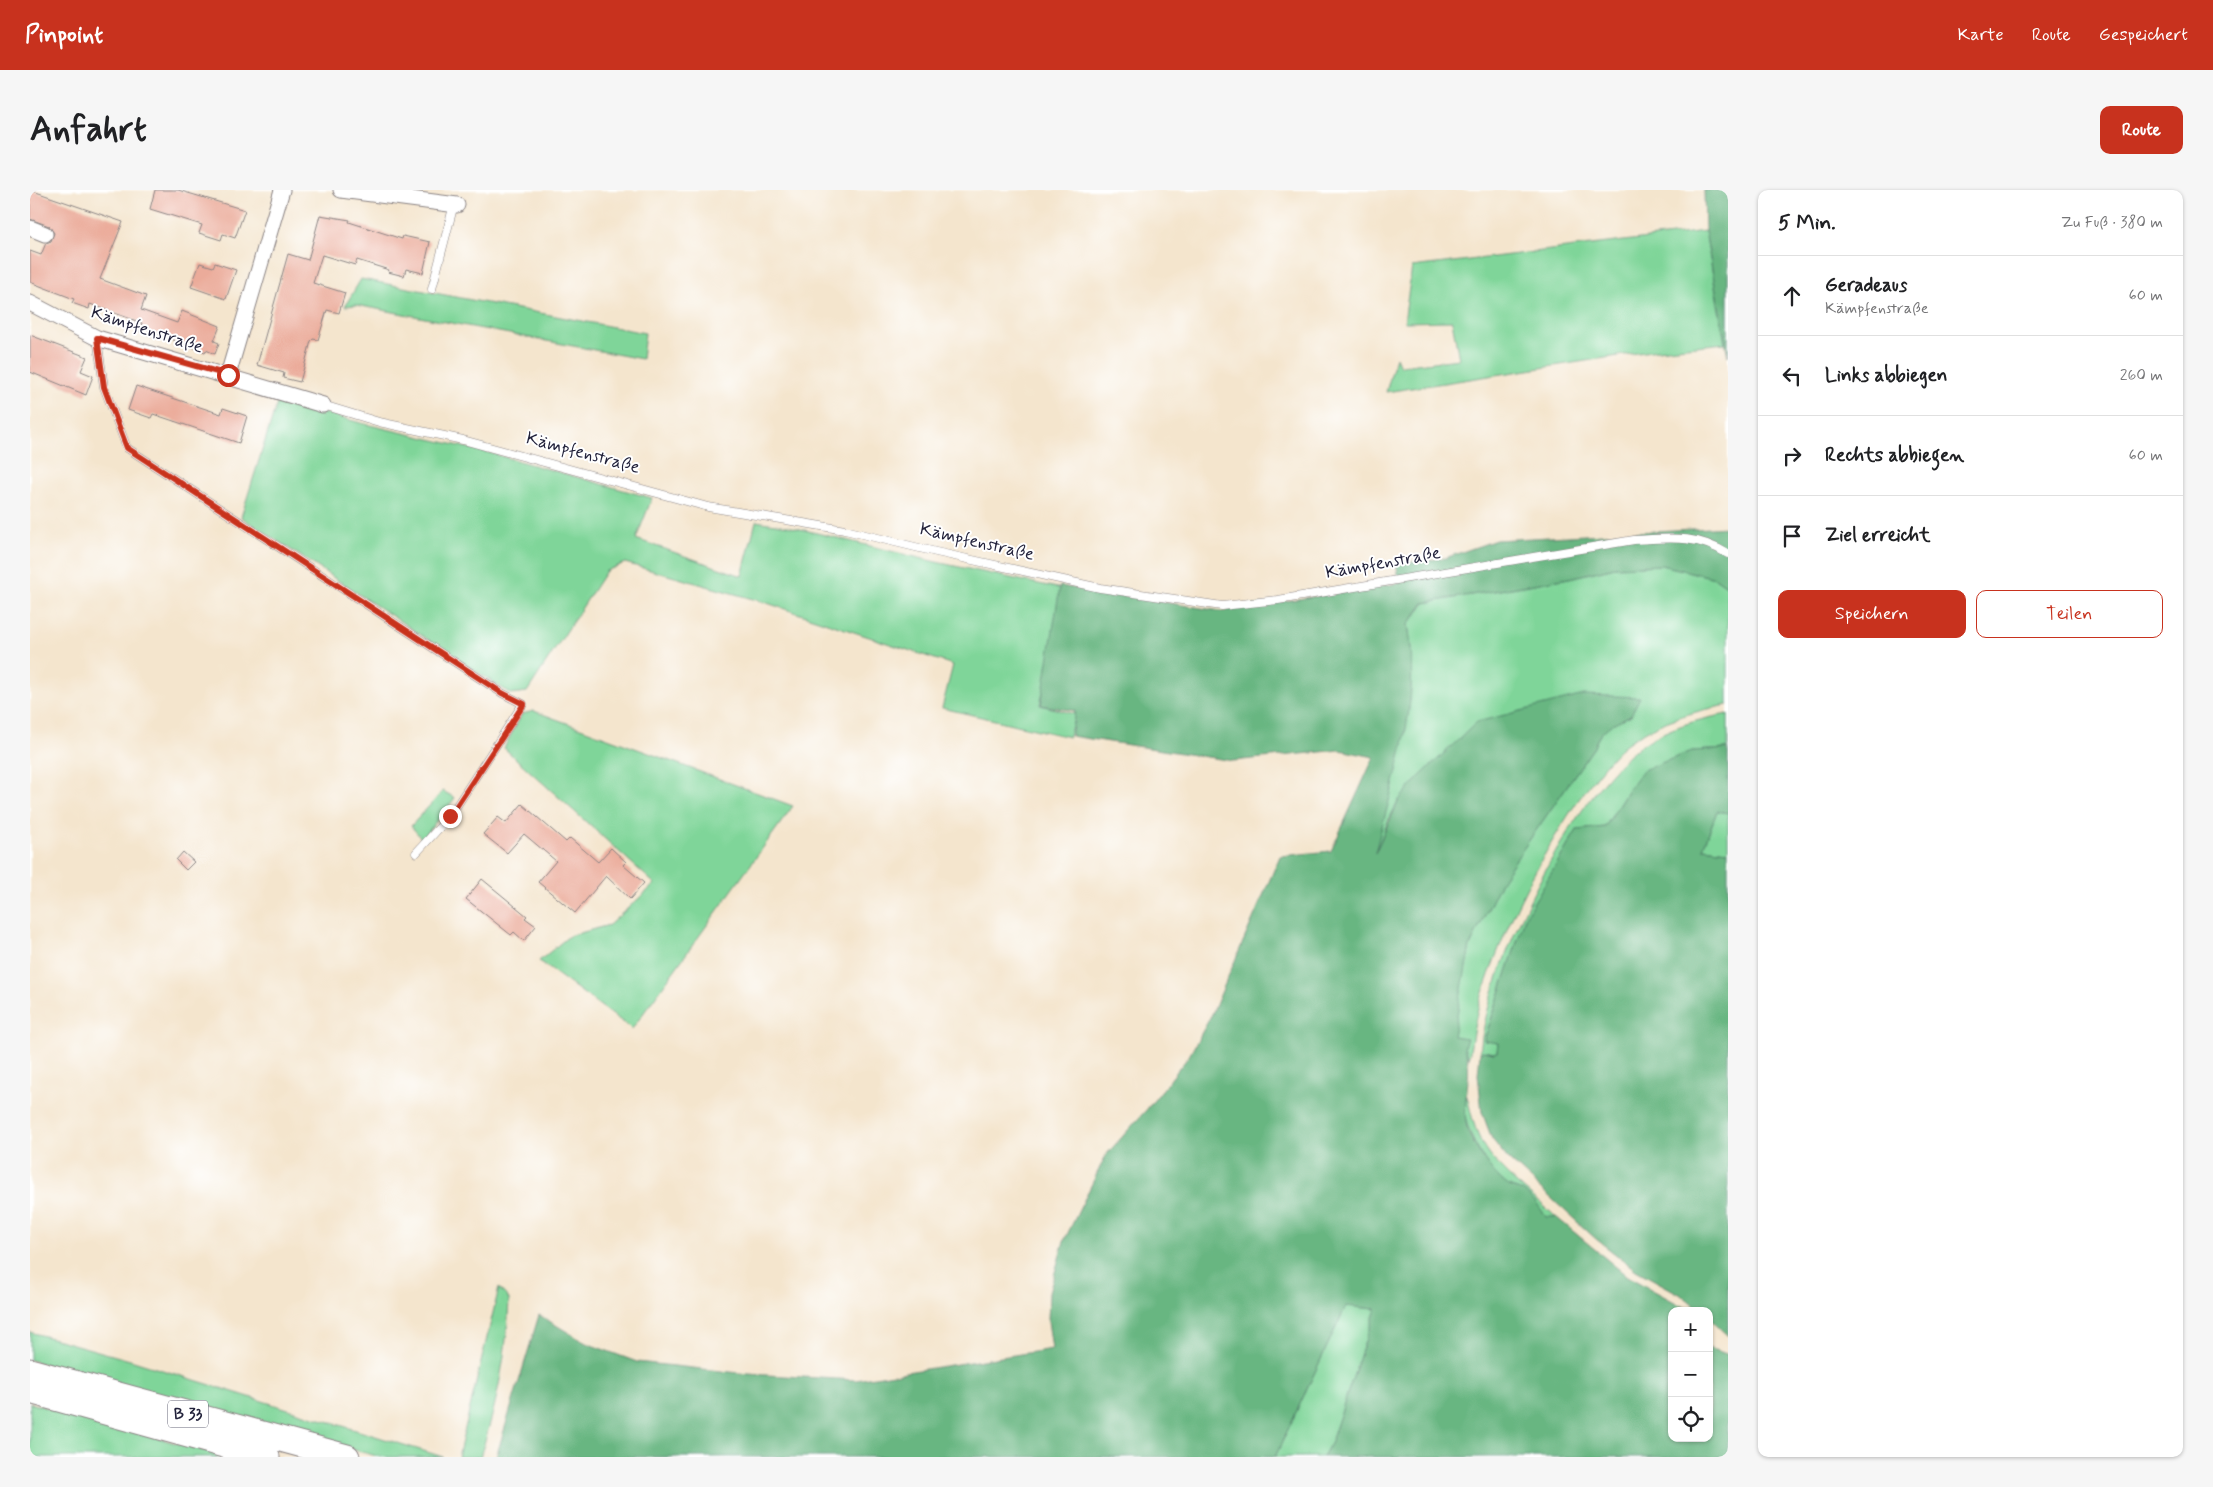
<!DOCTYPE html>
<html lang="de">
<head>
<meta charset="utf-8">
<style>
  body { margin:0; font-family:Mynerve,sans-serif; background:#f6f6f6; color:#202124 }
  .controls { position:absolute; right:15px; bottom:15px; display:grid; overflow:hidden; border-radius:10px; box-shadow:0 1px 4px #0004 }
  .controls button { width:45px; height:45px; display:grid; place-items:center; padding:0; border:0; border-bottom:1px solid #e0e0e0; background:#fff; color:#202124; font:25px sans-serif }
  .stop { position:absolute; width:15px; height:15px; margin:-11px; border:4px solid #c8321e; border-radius:50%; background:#fff }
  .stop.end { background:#c8321e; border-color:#fff; box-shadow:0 1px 5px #0008 }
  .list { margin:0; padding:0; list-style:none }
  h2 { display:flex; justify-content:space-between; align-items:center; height:65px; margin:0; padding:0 20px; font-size:21px }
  h2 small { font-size:16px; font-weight:400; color:#757577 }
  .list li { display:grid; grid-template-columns:32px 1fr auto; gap:15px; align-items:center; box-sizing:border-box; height:80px; padding:0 20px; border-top:1px solid #e0e0e0 }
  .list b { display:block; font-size:19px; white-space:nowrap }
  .list p { margin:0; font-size:16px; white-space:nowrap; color:#757577 }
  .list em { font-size:16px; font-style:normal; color:#757577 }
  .actions { display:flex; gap:10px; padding:15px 20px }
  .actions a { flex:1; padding:11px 0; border:1px solid #c8321e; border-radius:10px; text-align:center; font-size:18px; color:#c8321e }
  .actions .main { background:#c8321e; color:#fff }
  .icon { flex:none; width:28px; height:28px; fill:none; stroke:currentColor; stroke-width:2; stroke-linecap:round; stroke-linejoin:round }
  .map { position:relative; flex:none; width:1698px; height:1267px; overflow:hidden; border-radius:10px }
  header { display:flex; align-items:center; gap:30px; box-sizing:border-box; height:70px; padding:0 25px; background:#c8321e; color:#fff }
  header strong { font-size:24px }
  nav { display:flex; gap:28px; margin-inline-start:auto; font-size:18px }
  .intro { display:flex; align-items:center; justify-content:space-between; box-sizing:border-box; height:120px; padding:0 30px }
  h1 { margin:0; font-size:35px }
  .button { padding:12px 22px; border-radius:10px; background:#c8321e; color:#fff; font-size:18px; font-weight:700 }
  main { display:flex; gap:30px; padding:0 30px }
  aside { flex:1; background:#fff; border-radius:10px; box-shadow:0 1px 4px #0004 }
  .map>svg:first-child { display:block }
  .green { fill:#7fd599; stroke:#507c6a }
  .forest { fill:#67b681; stroke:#446c5e }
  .building { fill:#ebab9a }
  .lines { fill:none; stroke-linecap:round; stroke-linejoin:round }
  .service-casing { stroke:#8b8484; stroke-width:9 }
  .minor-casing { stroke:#8b8484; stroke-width:17 }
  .trunk-casing { stroke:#8b8484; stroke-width:27 }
  .service { stroke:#fff; stroke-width:8 }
  .minor { stroke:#fff; stroke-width:15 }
  .trunk { stroke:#fff; stroke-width:25 }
  .route { stroke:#c8321e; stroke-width:6 }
  .labels { text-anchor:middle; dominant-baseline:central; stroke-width:4; stroke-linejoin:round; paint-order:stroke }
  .shield { fill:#fff; stroke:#646476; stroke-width:1 }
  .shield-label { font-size:16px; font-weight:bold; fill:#22223b }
  .street-label { font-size:18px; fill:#22223b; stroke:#fff }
</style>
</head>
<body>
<header>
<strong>Pinpoint</strong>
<nav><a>Karte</a><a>Route</a><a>Gespeichert</a></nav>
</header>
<div class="intro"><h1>Anfahrt</h1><a class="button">Route</a></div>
<main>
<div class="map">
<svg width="1698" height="1267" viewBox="0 0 1698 1267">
  <rect width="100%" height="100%" fill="#fff"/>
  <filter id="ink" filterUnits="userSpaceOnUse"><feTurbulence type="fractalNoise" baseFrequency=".02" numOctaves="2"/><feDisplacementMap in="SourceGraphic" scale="10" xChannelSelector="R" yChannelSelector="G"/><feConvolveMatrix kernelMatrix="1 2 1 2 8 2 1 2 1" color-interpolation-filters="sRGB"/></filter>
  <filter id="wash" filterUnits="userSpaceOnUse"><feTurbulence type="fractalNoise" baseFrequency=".0096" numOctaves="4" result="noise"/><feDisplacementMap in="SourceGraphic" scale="20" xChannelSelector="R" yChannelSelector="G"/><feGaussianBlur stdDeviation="1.12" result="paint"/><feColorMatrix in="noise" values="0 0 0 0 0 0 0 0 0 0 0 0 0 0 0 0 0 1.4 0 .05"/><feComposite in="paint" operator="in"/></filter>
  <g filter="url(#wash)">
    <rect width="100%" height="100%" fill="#f4e5cd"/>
    <!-- green -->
    <g class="green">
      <polygon points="1675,41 1695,153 1627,160 1356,202 1366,167 1370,176 1429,169 1422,131 1374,132 1382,77"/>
      <polygon points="331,89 615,143 612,169 326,115 315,116"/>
      <polygon points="248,210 331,233 460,263 622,308 606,349 712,386 726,331 758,336 906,372 1037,400 1010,515 1045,524 1039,547 912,518 923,475 737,413 595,373 576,381 497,502 481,504 211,327"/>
      <path d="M 1632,375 L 1685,388 L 1698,397 L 1698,515 C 1664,521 1625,532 1596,554 C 1580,566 1557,598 1545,615 C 1506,674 1472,741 1451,809 C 1445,828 1442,848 1439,868 L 1434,858 L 1422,846 L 1440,756 L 1473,688 L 1564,557 C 1571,537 1583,533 1601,525 L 1369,610 L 1358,631 L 1343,669 C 1362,594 1392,514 1378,435 L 1395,413 L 1539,388 L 1585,377 Z"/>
      <polygon points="504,521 763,616 602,839 509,771 539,746 579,735 625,694 474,558 492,524"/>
      <path d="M 1698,524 L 1698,559 L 1662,561 L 1600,597 L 1575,637 L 1547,640 L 1496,726 L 1454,850 L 1468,853 L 1467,862 L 1463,863 L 1453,861 L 1450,863 C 1457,778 1535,623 1598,566 C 1625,541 1663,530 1698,524 Z"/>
      <polygon points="413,601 425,608 392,649 381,636"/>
      <polygon points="1687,621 1698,623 1698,661 1673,658"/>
      <path d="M 1437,906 C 1441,923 1445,942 1454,957 C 1472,985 1502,1004 1526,1027 L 1516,1028 C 1510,1018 1502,1009 1493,1002 C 1487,998 1480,998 1475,994 C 1456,977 1426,932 1437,906 Z"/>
      <path d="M 469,1098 L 479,1109 C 477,1164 467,1215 450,1267 L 428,1267 Z"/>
      <polygon points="1316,1116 1346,1119 1301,1252 1293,1267 1245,1267"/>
      <polygon points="0,1142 100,1170 413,1267 350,1267 0,1170"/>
      <polygon points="0,1213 197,1267 0,1267"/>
    </g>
    <!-- forest -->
    <g class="forest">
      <polygon points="1674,0 1698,0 1698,166 1675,41"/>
      <path d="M 1698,337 L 1698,397 L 1685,388 L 1632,375 L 1585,377 L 1539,388 L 1394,413 L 1378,435 C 1392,512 1364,589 1345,663 L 1369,610 L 1388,588 L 1447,532 L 1554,505 L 1610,507 L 1601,525 C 1584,533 1570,538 1564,557 L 1473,688 L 1440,756 L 1423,846 L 1437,848 L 1434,858 C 1446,884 1429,913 1438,941 C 1443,956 1463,984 1476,994 C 1479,997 1485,998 1490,1000 C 1501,1005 1510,1017 1516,1027 L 1526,1027 L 1597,1086 L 1661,1121 L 1642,1121 L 1642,1248 L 1679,1248 L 1679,1158 L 1698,1165 L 1698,1267 L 1293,1267 L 1301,1252 L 1346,1119 L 1316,1116 L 1245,1267 L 466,1267 L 509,1125 L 556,1153 L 607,1172 L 719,1184 L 826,1190 L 1022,1159 L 1018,1131 L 1019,1103 L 1034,1051 L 1076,965 L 1117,919 L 1159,866 L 1182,824 L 1250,666 L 1301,661 L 1344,567 L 1310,560 L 1203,571 L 1041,546 L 1045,521 L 1011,515 L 1030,396 L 1191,421 L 1370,393 L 1366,374 L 1415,368 L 1466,350 Z"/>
      <polygon points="1698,559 1698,623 1687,621 1673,658 1698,661 1698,1146 1679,1128 1679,1121 1672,1121 1653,1106 1606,1080 1566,1049 1478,969 1462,949 1452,922 1448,885 1450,863 1453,861 1463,863 1467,862 1468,853 1454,851 1496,725 1547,640 1575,637 1600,597 1613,580 1662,561"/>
    </g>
    <g id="blocks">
      <!-- building -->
      <g class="building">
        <polygon points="0,0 93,32 70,89 116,106 111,120 147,133 152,121 190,136 184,151 189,153 185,164 176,160 175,162 125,143 124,147 109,141 112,133 60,114 59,119 42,113 44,109 0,92 0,61 11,65 16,53 21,51 24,43 19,36 0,29"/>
        <polygon points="125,0 148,0 215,20 205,48 193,44 191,50 169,43 172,35 120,19"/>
        <polygon points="290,25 320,30 319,32 372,49 373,46 400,52 393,83 376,79 374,86 358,82 359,80 327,70 325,75 292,65 283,93 315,103 309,123 297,120 288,150 283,149 281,151 270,192 253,188 254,183 227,175 258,64 278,70"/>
        <polygon points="170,73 183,77 185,73 206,80 196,109 161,97"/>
        <polygon points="0,145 57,167 51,181 63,186 56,205 0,182"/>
        <polygon points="106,196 191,224 193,218 217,226 209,253 123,224 121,228 98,220"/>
        <polygon points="492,614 536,652 540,648 568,672 581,658 596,672 593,675 614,693 600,709 576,686 545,723 508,692 526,671 494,644 477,663 453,644 468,627 476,633"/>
        <polygon points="153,662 164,672 156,680 146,670"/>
        <polygon points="452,689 497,726 495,728 506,736 494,751 484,742 481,745 436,709"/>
      </g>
    </g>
  </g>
  <g filter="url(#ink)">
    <use href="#blocks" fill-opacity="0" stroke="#8b8484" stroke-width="1"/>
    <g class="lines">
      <!-- service casing -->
      <g class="service-casing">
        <g id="service">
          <polyline points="402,99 424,14"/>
          <polyline points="67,148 74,197 97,258 472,503 493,514 420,626 386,663"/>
          <path d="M 293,215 L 349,232 L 433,250 L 678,317 L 815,340 L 906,362 L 1070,398 L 1192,416 L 1248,410 L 1604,350 C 1640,348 1666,344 1698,364"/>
        </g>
      </g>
      <!-- minor casing -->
      <g class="minor-casing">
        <g id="minor">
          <polyline points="311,0 427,15"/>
          <polyline points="0,38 15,44"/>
          <polyline points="0,113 67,148 293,215"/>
          <polyline points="198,185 252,0"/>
        </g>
      </g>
      <!-- trunk casing -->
      <g class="trunk-casing">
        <g id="trunk">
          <polyline points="0,1181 317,1267"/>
          <polyline points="0,1201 237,1267"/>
        </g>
      </g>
      <!-- service -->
      <use href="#service" class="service"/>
      <!-- minor -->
      <use href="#minor" class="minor"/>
      <!-- trunk -->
      <use href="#trunk" class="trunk"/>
    </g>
  </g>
  <g class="lines" filter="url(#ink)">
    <!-- route -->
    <polyline class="route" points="198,185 67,148 74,197 97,258 472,503 494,514 420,626"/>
  </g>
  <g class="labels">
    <!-- shield labels -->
    <rect class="shield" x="138" y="1210.5" width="40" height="27" rx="4"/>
    <g class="shield-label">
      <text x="158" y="1224">B 33</text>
    </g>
    <!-- street labels -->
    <g class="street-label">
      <text transform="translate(117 140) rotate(18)">Kämpfenstraße</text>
      <text transform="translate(553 263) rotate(15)">Kämpfenstraße</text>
      <text transform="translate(947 352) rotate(13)">Kämpfenstraße</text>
      <text transform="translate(1353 373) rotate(-10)">Kämpfenstraße</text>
    </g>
  </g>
</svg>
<div class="controls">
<button>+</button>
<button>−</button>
<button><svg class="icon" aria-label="locate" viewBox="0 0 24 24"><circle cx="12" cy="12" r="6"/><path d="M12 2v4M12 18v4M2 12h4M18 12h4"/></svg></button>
</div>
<div class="stop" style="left:198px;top:185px"></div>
<div class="stop end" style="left:420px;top:626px"></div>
</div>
<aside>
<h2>5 Min.<small>Zu Fuß · 380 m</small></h2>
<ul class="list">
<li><svg class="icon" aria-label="ahead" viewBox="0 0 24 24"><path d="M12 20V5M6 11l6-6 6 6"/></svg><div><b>Geradeaus</b><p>Kämpfenstraße</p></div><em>60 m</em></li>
<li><svg class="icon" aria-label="left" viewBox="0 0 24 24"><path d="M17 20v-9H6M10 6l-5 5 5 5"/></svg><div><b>Links abbiegen</b></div><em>260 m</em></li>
<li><svg class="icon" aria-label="right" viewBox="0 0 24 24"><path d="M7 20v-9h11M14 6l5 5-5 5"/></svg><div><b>Rechts abbiegen</b></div><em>60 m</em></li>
<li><svg class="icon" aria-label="arrive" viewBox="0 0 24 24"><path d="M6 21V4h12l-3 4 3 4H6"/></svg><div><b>Ziel erreicht</b></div></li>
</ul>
<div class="actions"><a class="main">Speichern</a><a>Teilen</a></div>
</aside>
</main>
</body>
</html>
